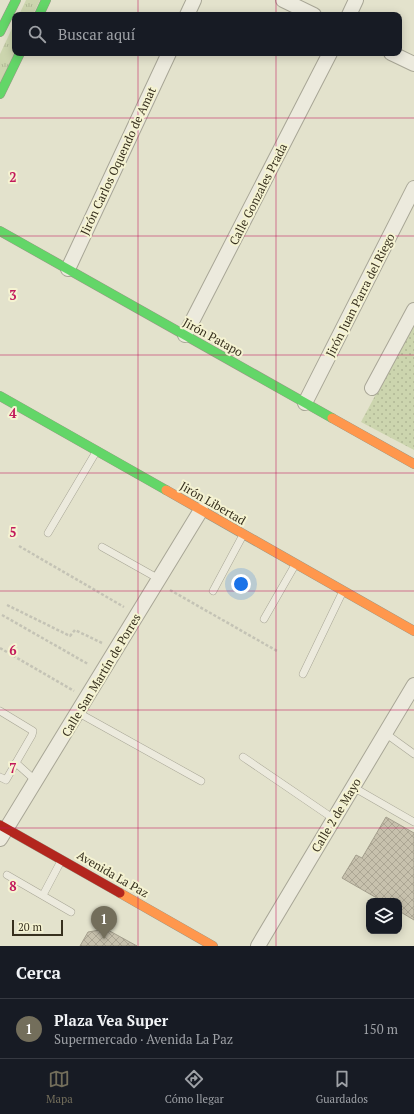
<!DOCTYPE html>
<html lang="es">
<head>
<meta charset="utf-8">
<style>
  body { margin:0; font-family:"PT Serif",serif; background:#20242c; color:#f1f3f6 }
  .controls { position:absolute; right:12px; bottom:12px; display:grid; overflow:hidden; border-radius:8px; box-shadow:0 2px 10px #0003 }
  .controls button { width:36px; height:36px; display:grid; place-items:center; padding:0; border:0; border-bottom:1px solid #363941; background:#171b24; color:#f1f3f6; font:20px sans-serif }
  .scale { position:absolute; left:12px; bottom:10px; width:51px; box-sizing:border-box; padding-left:4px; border:2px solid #37301e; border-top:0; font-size:11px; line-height:14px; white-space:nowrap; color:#37301e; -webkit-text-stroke:3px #f5f3d2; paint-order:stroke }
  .you { position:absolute; left:241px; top:584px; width:14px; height:14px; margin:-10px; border:3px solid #fff; border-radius:50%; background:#1a73e8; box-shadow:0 0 0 6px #1a73e833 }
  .badge { display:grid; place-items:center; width:26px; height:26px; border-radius:50%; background:#736e5b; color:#fff; font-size:13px; font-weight:700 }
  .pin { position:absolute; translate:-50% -33px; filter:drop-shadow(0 1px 2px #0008) }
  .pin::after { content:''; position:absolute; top:21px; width:14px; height:12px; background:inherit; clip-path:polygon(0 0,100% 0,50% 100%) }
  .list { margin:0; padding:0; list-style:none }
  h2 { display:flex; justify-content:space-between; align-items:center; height:52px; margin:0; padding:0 16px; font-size:17px }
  h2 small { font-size:13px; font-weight:400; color:#9ea1a6 }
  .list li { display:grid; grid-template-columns:26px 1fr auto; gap:12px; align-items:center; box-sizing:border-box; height:60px; padding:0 16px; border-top:1px solid #363941 }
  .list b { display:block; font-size:15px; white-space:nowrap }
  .list p { margin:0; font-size:13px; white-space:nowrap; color:#9ea1a6 }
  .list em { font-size:13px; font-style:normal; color:#9ea1a6 }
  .icon { flex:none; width:22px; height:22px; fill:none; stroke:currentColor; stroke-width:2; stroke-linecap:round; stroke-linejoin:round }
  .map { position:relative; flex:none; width:414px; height:946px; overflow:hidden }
  .search { position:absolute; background:#171b24; box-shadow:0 2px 10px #0003; left:12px; right:12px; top:12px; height:44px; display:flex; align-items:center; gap:10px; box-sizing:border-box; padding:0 14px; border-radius:8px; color:#9ea1a6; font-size:15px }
  .sheet { height:112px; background:#171b24 }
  nav { display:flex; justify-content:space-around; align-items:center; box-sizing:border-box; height:56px; border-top:1px solid #363941; background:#171b24; font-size:11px; color:#9ea1a6 }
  nav a { display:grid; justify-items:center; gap:2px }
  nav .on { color:#736e5b }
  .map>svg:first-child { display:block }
  .grass { fill:url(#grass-tufts) }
  .park { fill:url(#park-dots) }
  .building { fill:url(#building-cross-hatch); stroke:#a39e8c }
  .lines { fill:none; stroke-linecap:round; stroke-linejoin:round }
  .lane-casing { stroke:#a8a696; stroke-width:8 }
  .street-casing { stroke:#a8a696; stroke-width:16 }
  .fast-casing { stroke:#989685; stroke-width:10 }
  .slow-casing { stroke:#989685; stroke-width:10 }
  .jam-casing { stroke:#989685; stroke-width:10 }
  .path { stroke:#c4c3b5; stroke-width:2.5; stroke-dasharray:3 2; stroke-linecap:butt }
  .lane { stroke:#eceadd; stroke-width:7 }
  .street { stroke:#eceadd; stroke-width:14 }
  .fast { stroke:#63d668; stroke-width:9 }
  .slow { stroke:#ff974d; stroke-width:9 }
  .jam { stroke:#b3261e; stroke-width:9 }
  .grid { fill:none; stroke:#c2185b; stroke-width:1; stroke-opacity:0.55 }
  .labels { text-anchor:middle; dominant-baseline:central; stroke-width:4; stroke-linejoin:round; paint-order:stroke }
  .street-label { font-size:12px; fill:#37301e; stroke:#f5f3d2 }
  .grid-label { font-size:13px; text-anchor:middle; font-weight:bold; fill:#c2185b; stroke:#f5f3d2; stroke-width:4; stroke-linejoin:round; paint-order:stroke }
</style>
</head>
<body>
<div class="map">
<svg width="414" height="946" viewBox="0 0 414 946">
  <defs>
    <pattern id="grass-tufts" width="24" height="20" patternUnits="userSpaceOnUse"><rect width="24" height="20" fill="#ccd5ae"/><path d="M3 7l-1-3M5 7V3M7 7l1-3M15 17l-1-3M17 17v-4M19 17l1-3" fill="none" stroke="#b0b795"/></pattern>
    <pattern id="park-dots" width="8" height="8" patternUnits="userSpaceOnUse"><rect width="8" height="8" fill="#ccd5ae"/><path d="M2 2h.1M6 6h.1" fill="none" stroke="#b0b795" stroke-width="1.8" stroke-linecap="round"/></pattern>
    <pattern id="building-cross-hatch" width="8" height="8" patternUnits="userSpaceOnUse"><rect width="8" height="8" fill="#c7c1ad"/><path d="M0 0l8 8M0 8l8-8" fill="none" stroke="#aca694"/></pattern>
  </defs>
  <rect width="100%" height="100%" fill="#e3e2cc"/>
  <!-- grass -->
  <g class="grass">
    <polygon points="26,0 40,0 33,15 19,15"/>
    <polygon points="15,22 15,52 0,83 0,54"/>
  </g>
  <!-- park -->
  <polygon class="park" points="414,323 414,450 361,422"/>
  <!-- building -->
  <g class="building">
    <polygon points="386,817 414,833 414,920 399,911 399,901 382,901 342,878 356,855 362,858"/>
    <polygon points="106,929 137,946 80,946 88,932"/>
  </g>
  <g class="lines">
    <!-- lane casing -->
    <g class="lane-casing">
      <g id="lane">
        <polyline points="48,533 96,452"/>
        <polyline points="102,547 159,579"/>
        <polyline points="213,591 243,535"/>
        <polyline points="264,619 295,565"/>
        <polyline points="303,674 343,591"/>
        <polyline points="0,711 33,731 32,735 6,780 0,777"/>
        <polyline points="77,712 201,781"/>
        <polyline points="385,733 414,754"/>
        <polyline points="243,757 334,819"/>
        <polyline points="16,763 36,781"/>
        <polyline points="353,787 414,822"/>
        <polyline points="7,875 71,912"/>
        <polyline points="43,895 61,861"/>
      </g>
    </g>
    <!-- street casing -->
    <g class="street-casing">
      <g id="street">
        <polyline points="283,0 314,15"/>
        <polyline points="187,15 194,0"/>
        <polyline points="349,15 356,0"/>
        <polyline points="391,53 414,64"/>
        <polyline points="68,269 169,53"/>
        <polyline points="185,335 330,53"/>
        <polyline points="372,388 414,310"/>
        <polyline points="305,403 414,188"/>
        <polyline points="0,839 201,510"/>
        <polyline points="258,946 414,685"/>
      </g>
    </g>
    <!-- fast casing -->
    <g class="fast-casing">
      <g id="fast">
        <polyline points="39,15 46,0"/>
        <polyline points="0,32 16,0"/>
        <polyline points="0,94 20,53"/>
        <polyline points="0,231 332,418"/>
        <polyline points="0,396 166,490"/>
      </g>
    </g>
    <!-- slow casing -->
    <g class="slow-casing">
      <g id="slow">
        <polyline points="332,418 414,464"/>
        <polyline points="166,490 414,631"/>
        <polyline points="120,893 213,946"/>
      </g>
    </g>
    <!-- jam casing -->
    <g class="jam-casing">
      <polyline id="jam" points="0,825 120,893"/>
    </g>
    <!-- path -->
    <g class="path">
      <polyline points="19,546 124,607"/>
      <polyline points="170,590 277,651"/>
      <polyline points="7,605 70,636 75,630 102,643"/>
      <polyline points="2,615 88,664"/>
      <polyline points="0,648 74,691"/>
    </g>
    <!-- lane -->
    <use href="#lane" class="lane"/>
    <!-- street -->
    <use href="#street" class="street"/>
    <!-- fast -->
    <use href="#fast" class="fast"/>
    <!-- slow -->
    <use href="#slow" class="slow"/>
    <!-- jam -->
    <use href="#jam" class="jam"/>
  </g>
  <!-- grid -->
  <path class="grid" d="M 138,0 L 138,15M 276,0 L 276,15M 138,53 L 138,946M 276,53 L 276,946M 0,118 L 414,118M 0,236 L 414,236M 0,355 L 414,355M 0,473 L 414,473M 0,591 L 414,591M 0,710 L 414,710M 0,828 L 414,828"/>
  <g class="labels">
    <!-- street labels -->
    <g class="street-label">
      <text transform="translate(118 161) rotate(-65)">Jirón Carlos Oquendo de Amat</text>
      <text transform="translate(258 194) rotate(-63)">Calle Gonzales Prada</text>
      <text transform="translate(360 295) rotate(-63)">Jirón Juan Parra del Riego</text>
      <text transform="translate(213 337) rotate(29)">Jirón Patapo</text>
      <text transform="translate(213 503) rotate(30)">Jirón Libertad</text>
      <text transform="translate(101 675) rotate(-59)">Calle San Martín de Porres</text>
      <text transform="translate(336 815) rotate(-59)">Calle 2 de Mayo</text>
      <text transform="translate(113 874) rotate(30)">Avenida La Paz</text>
    </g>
  </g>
  <g class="grid-label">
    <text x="13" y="182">2</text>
    <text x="13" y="300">3</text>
    <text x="13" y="418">4</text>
    <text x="13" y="537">5</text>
    <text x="13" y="655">6</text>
    <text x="13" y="773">7</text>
    <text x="13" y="891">8</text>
  </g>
</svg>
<div class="controls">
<button><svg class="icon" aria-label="layers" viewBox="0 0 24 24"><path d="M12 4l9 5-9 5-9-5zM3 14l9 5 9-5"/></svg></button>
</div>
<div class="scale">20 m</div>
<div class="you"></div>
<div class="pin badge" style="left:104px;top:939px">1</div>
<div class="search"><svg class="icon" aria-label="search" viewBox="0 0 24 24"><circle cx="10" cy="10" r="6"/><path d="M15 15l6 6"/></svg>Buscar aquí</div>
</div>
<section class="sheet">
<h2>Cerca<small></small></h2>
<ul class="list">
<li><span class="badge">1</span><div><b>Plaza Vea Super</b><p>Supermercado · Avenida La Paz</p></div><em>150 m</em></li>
</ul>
</section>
<nav>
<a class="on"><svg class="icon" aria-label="map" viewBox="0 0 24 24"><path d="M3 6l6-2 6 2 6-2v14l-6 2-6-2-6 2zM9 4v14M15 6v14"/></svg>Mapa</a>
<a><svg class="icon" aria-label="directions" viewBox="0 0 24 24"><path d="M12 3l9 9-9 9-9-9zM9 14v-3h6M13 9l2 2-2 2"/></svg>Cómo llegar</a>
<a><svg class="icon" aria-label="saved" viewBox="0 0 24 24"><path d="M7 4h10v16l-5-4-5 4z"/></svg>Guardados</a>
</nav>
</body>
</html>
